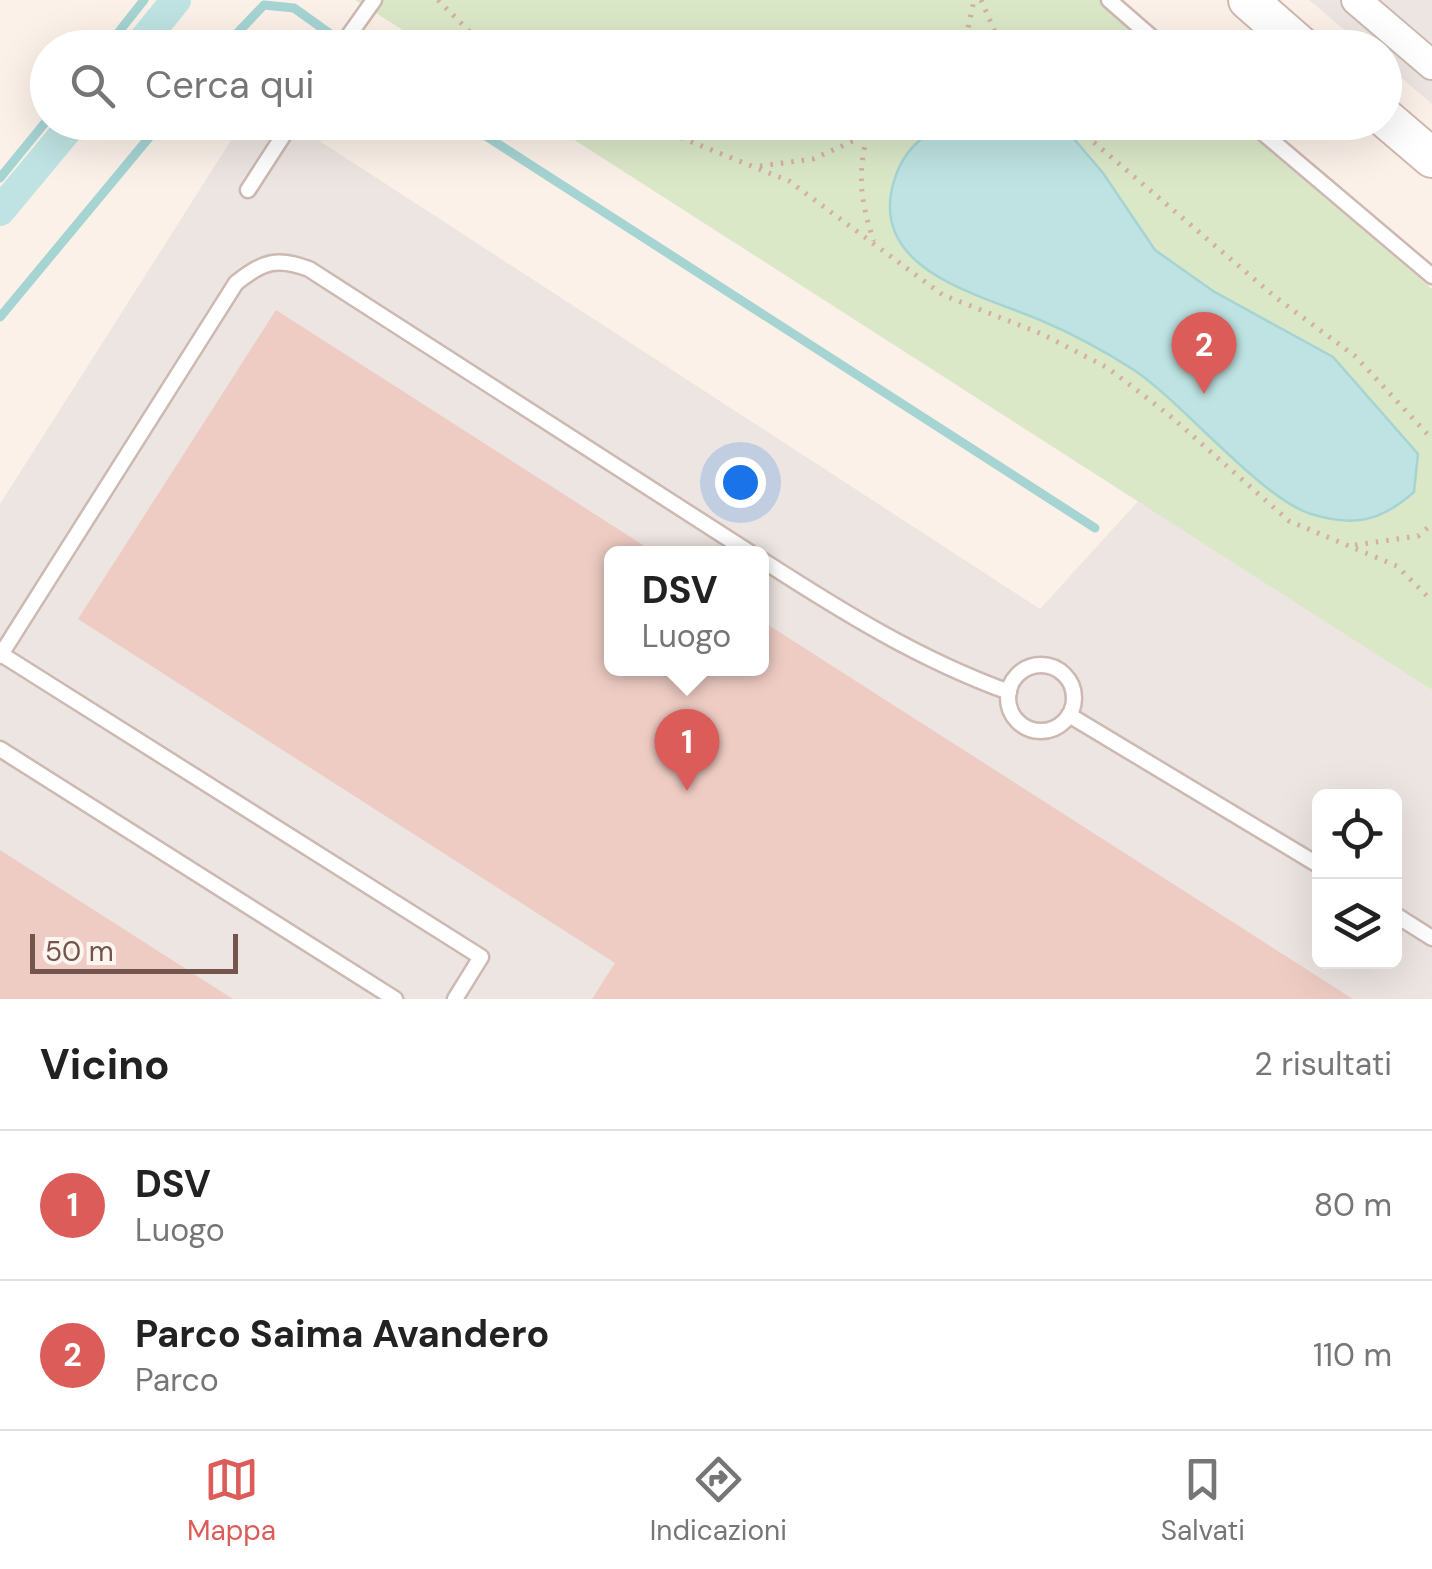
<!DOCTYPE html>
<html lang="it">
<head>
<meta charset="utf-8">
<style>
  body { margin:0; font-family:"DM Sans",sans-serif; background:#f2f2f2; color:#222 }
  .controls { position:absolute; right:30px; bottom:30px; display:grid; overflow:hidden; border-radius:15px; box-shadow:0 10px 40px #0002 }
  .controls button { width:90px; height:90px; display:grid; place-items:center; padding:0; border:0; border-bottom:2px solid #e0e0e0; background:#fff; color:#222; font:50px sans-serif }
  .scale { position:absolute; left:30px; bottom:25px; width:208px; box-sizing:border-box; padding-left:10px; border:5px solid #74554e; border-top:0; font-size:28px; line-height:35px; white-space:nowrap; color:#74554e; -webkit-text-stroke:8px #fef5ef; paint-order:stroke }
  .you { position:absolute; left:740px; top:482px; width:35px; height:35px; margin:-25px; border:8px solid #fff; border-radius:50%; background:#1a73e8; box-shadow:0 0 0 15px #1a73e833 }
  .badge { display:grid; place-items:center; width:65px; height:65px; border-radius:50%; background:#db5c58; color:#fff; font-size:32px; font-weight:700 }
  .pin { position:absolute; translate:-50% -82px; filter:drop-shadow(0 2px 5px #0008) }
  .pin::after { content:''; position:absolute; top:52px; width:35px; height:30px; background:inherit; clip-path:polygon(0 0,100% 0,50% 100%) }
  .popup { position:absolute; left:604px; top:546px; width:165px; height:130px; box-sizing:border-box; display:grid; place-content:center; border-radius:15px; background:#fff; filter:drop-shadow(0 2px 8px #0005); font-size:32px; white-space:nowrap; color:#767676 }
  .popup b { font-size:38px; color:#222 }
  .popup::after { content:''; position:absolute; left:50%; top:100%; margin-left:-20px; border:20px solid transparent; border-top-color:#fff }
  .list { margin:0; padding:0; list-style:none }
  h2 { display:flex; justify-content:space-between; align-items:center; height:130px; margin:0; padding:0 40px; font-size:42px }
  h2 small { font-size:32px; font-weight:400; color:#767676 }
  .list li { display:grid; grid-template-columns:65px 1fr auto; gap:30px; align-items:center; box-sizing:border-box; height:150px; padding:0 40px; border-top:2px solid #e0e0e0 }
  .list b { display:block; font-size:38px; white-space:nowrap }
  .list p { margin:0; font-size:32px; white-space:nowrap; color:#767676 }
  .list em { font-size:32px; font-style:normal; color:#767676 }
  .icon { flex:none; width:55px; height:55px; fill:none; stroke:currentColor; stroke-width:2; stroke-linecap:round; stroke-linejoin:round }
  .map { position:relative; flex:none; width:1432px; height:999px; overflow:hidden }
  .search { position:absolute; background:#fff; box-shadow:0 10px 40px #0002; left:30px; right:30px; top:30px; height:110px; display:flex; align-items:center; gap:25px; box-sizing:border-box; padding:0 35px; border-radius:55px; color:#767676; font-size:38px }
  .sheet { height:430px; background:#fff }
  nav { display:flex; justify-content:space-around; align-items:center; box-sizing:border-box; height:140px; border-top:2px solid #e0e0e0; background:#fff; font-size:28px; color:#767676 }
  nav a { display:grid; justify-items:center; gap:5px }
  nav .on { color:#db5c58 }
  .map>svg:first-child { display:block }
  .industrial { fill:#ece5e2; fill-rule:evenodd }
  .green { fill:#dbe8c8 }
  .water { fill:#bee3e2; stroke:#a5d4d3; stroke-width:2.5 }
  .lines { fill:none; stroke-linecap:round; stroke-linejoin:round }
  .stream { stroke:#a5d4d3; stroke-width:9 }
  .canal { stroke:#bee3e2; stroke-width:30 }
  .building { fill:#eeccc3 }
  .service-casing { stroke:#ceb9b2; stroke-width:19 }
  .minor-casing { stroke:#ceb9b2; stroke-width:32 }
  .secondary-casing { stroke:#d1b8b0; stroke-width:42 }
  .path { stroke:#d3afa5; stroke-width:5; stroke-dasharray:2.5 8; stroke-linecap:butt }
  .service { stroke:#fff; stroke-width:14 }
  .minor { stroke:#fff; stroke-width:28 }
  .secondary { stroke:#fff; stroke-width:38 }
</style>
</head>
<body>
<div class="map">
<svg width="1432" height="999" viewBox="0 0 1432 999">
  <rect width="100%" height="100%" fill="#fbf1e9"/>
  <!-- industrial -->
  <g class="industrial">
    <polygon points="1309,0 1432,0 1432,104 1385,64 1384,48 1365,47"/>
    <path d="M 242,123 L 292,123 L 1040,609 L 1140,499 L 1432,690 L 1432,999 L 0,999 L 0,504 ZM 612,554 L 762,554 L 762,668 L 612,668 ZM 1320,796 L 1394,796 L 1394,962 L 1320,962 Z"/>
  </g>
  <!-- green -->
  <g class="green">
    <polygon points="355,0 1099,0 1153,47 430,47"/>
    <polygon points="548,123 1240,123 1432,289 1432,690"/>
  </g>
  <!-- water -->
  <path class="water" d="M 948,123 L 1038,123 L 1074,139 L 1103,173 L 1155,250 L 1213,291 L 1333,357 L 1418,454 L 1414,492 C 1380,522 1354,527 1311,514 C 1262,499 1183,403 1134,370 C 1106,352 1071,333 1040,320 C 979,294 867,270 894,181 C 902,153 922,134 948,123 Z"/>
  <g class="lines">
    <!-- stream -->
    <g class="stream">
      <polyline points="106,48 144,0"/>
      <polyline points="223,48 264,5 294,8 350,48"/>
      <polyline points="464,122 1095,528"/>
      <polyline points="0,178 48,119"/>
      <polyline points="0,317 162,122"/>
    </g>
    <!-- canal -->
    <g class="canal">
      <polyline points="137,48 176,0"/>
      <polyline points="0,211 74,122"/>
    </g>
  </g>
  <!-- building -->
  <g class="building">
    <polygon points="276,310 657,554 612,554 612,668 762,668 762,621 1353,999 592,999 615,963 78,619"/>
    <polygon points="0,850 233,999 0,999"/>
  </g>
  <g class="lines">
    <!-- service casing -->
    <g class="service-casing">
      <g id="service">
        <polyline points="1109,0 1164,48"/>
        <polyline points="340,48 374,0"/>
        <polyline points="1250,122 1432,276"/>
        <polyline points="248,190 292,122"/>
        <path d="M 762,560 C 841,611 920,660 1009,692"/>
        <polyline points="1,654 481,957 455,999"/>
        <path d="M 0,656 L 236,283 C 263,261 278,257 309,269 L 752,554"/>
        <circle cx="1041" cy="698" r="33"/>
        <polyline points="1069,715 1320,866"/>
        <polyline points="0,749 395,999"/>
        <polyline points="1394,914 1432,938"/>
      </g>
    </g>
    <!-- minor casing -->
    <g class="minor-casing">
      <polyline id="minor" points="1356,0 1432,65"/>
    </g>
    <!-- secondary casing -->
    <g class="secondary-casing">
      <g id="secondary">
        <polyline points="1248,0 1303,48"/>
        <polyline points="1384,117 1432,158"/>
      </g>
    </g>
    <!-- path -->
    <g class="path">
      <polyline points="438,0 486,48"/>
      <polyline points="981,0 1002,48"/>
      <polyline points="964,48 974,0"/>
      <polyline points="642,122 789,181 943,295 1042,334 1108,368 1169,415 1289,521 1397,566 1432,601"/>
      <polyline points="1070,122 1274,296 1355,356 1432,439"/>
      <path d="M 867,137 C 857,174 861,205 874,241"/>
      <polyline points="760,166 813,159 895,122"/>
      <polyline points="1355,545 1418,536 1432,524"/>
    </g>
    <!-- service -->
    <use href="#service" class="service"/>
    <!-- minor -->
    <use href="#minor" class="minor"/>
    <!-- secondary -->
    <use href="#secondary" class="secondary"/>
  </g>
</svg>
<div class="controls">
<button><svg class="icon" aria-label="locate" viewBox="0 0 24 24"><circle cx="12" cy="12" r="6"/><path d="M12 2v4M12 18v4M2 12h4M18 12h4"/></svg></button>
<button><svg class="icon" aria-label="layers" viewBox="0 0 24 24"><path d="M12 4l9 5-9 5-9-5zM3 14l9 5 9-5"/></svg></button>
</div>
<div class="scale">50 m</div>
<div class="you"></div>
<div class="pin badge" style="left:687px;top:791px">1</div>
<div class="popup"><b>DSV</b>Luogo</div>
<div class="pin badge" style="left:1204px;top:394px">2</div>
<div class="search"><svg class="icon" aria-label="search" viewBox="0 0 24 24"><circle cx="10" cy="10" r="6"/><path d="M15 15l6 6"/></svg>Cerca qui</div>
</div>
<section class="sheet">
<h2>Vicino<small>2 risultati</small></h2>
<ul class="list">
<li><span class="badge">1</span><div><b>DSV</b><p>Luogo</p></div><em>80 m</em></li>
<li><span class="badge">2</span><div><b>Parco Saima Avandero</b><p>Parco</p></div><em>110 m</em></li>
</ul>
</section>
<nav>
<a class="on"><svg class="icon" aria-label="map" viewBox="0 0 24 24"><path d="M3 6l6-2 6 2 6-2v14l-6 2-6-2-6 2zM9 4v14M15 6v14"/></svg>Mappa</a>
<a><svg class="icon" aria-label="directions" viewBox="0 0 24 24"><path d="M12 3l9 9-9 9-9-9zM9 14v-3h6M13 9l2 2-2 2"/></svg>Indicazioni</a>
<a><svg class="icon" aria-label="saved" viewBox="0 0 24 24"><path d="M7 4h10v16l-5-4-5 4z"/></svg>Salvati</a>
</nav>
</body>
</html>
